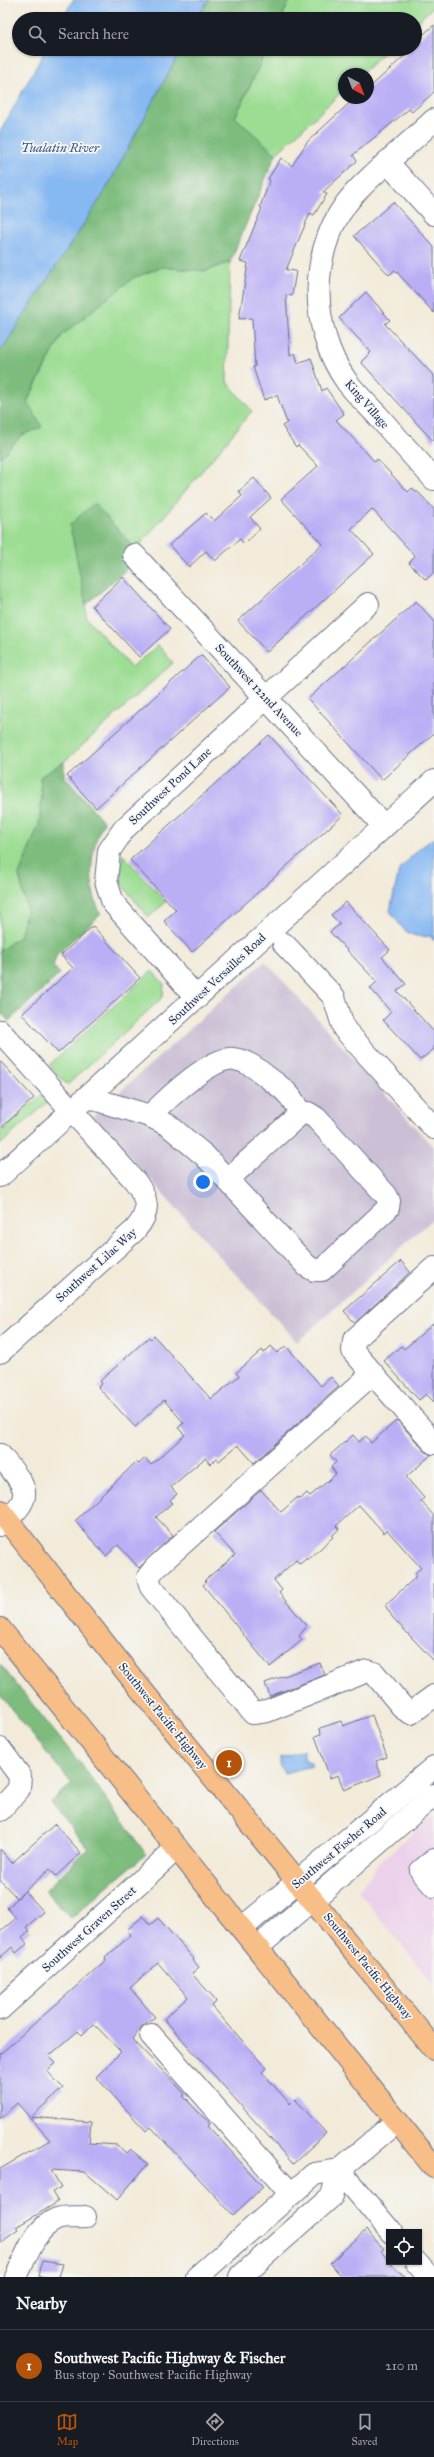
<!DOCTYPE html>
<html lang="en">
<head>
<meta charset="utf-8">
<style>
  body { margin:0; font-family:"IM FELL Great Primer",serif; background:#242831; color:#f1f3f6 }
  .controls { position:absolute; right:12px; bottom:12px; display:grid; overflow:hidden; border-radius:0px; box-shadow:0 1px 3px #0004 }
  .controls button { width:36px; height:36px; display:grid; place-items:center; padding:0; border:0; border-bottom:1px solid #363941; background:#171b24; color:#f1f3f6; font:20px sans-serif }
  .compass { position:absolute; left:338px; top:68px; width:36px; height:36px; border-radius:50%; background:#171b24; box-shadow:0 1px 3px #0004; rotate:138deg }
  .you { position:absolute; left:203px; top:1182px; width:14px; height:14px; margin:-10px; border:3px solid #fff; border-radius:50%; background:#1a73e8; box-shadow:0 0 0 6px #1a73e833 }
  .badge { display:grid; place-items:center; width:26px; height:26px; border-radius:50%; background:#b45309; color:#fff; font-size:13px; font-weight:700 }
  .pin { position:absolute; translate:-50% -50%; border:2px solid #fff; box-shadow:0 1px 4px #0006 }
  .list { margin:0; padding:0; list-style:none }
  h2 { display:flex; justify-content:space-between; align-items:center; height:52px; margin:0; padding:0 16px; font-size:17px }
  h2 small { font-size:13px; font-weight:400; color:#9ea1a6 }
  .list li { display:grid; grid-template-columns:26px 1fr auto; gap:12px; align-items:center; box-sizing:border-box; height:72px; padding:0 16px; border-top:1px solid #363941 }
  .list b { display:block; font-size:15px; white-space:nowrap }
  .list p { margin:0; font-size:13px; white-space:nowrap; color:#9ea1a6 }
  .list em { font-size:13px; font-style:normal; color:#9ea1a6 }
  .icon { flex:none; width:22px; height:22px; fill:none; stroke:currentColor; stroke-width:2; stroke-linecap:round; stroke-linejoin:round }
  .map { position:relative; flex:none; width:434px; height:2277px; overflow:hidden }
  .search { position:absolute; background:#171b24; box-shadow:0 1px 3px #0004; left:12px; right:12px; top:12px; height:44px; display:flex; align-items:center; gap:10px; box-sizing:border-box; padding:0 14px; border-radius:22px; color:#9ea1a6; font-size:15px }
  .sheet { height:124px; background:#171b24 }
  nav { display:flex; justify-content:space-around; align-items:center; box-sizing:border-box; height:56px; border-top:1px solid #363941; background:#171b24; font-size:11px; color:#9ea1a6 }
  nav a { display:grid; justify-items:center; gap:2px }
  nav .on { color:#b45309 }
  .map>svg:first-child { display:block }
  .built { fill:#ecd1ea }
  .industrial { fill:#cbbfd5 }
  .green { fill:#9cdd93; stroke:#5c8678 }
  .forest { fill:#7dbc7d; stroke:#4c766e }
  .water { fill:#86b8f2; stroke:#5074a8 }
  .building { fill:#baaef5 }
  .lines { fill:none; stroke-linecap:round; stroke-linejoin:round }
  .minor-casing { stroke:#677189; stroke-width:24 }
  .highway-casing { stroke:#677189; stroke-width:24 }
  .minor { stroke:#fff; stroke-width:22 }
  .highway { stroke:#f7be88; stroke-width:22 }
  .labels { text-anchor:middle; dominant-baseline:central; stroke-width:3.5; stroke-linejoin:round; paint-order:stroke }
  .street-label { font-size:12px; fill:#1b2f5e; stroke:#f6f6f2 }
  .water-label { font-size:13px; font-style:italic; fill:#3b588a; stroke:#f6f6f2 }
</style>
</head>
<body>
<div class="map">
<svg width="434" height="2277" viewBox="0 0 434 2277">
  <rect width="100%" height="100%" fill="#f6f6f2"/>
  <filter id="ink" filterUnits="userSpaceOnUse"><feTurbulence type="fractalNoise" baseFrequency=".025" numOctaves="2"/><feDisplacementMap in="SourceGraphic" scale="8" xChannelSelector="R" yChannelSelector="G"/><feConvolveMatrix kernelMatrix="1 2 1 2 8 2 1 2 1" color-interpolation-filters="sRGB"/></filter>
  <filter id="wash" filterUnits="userSpaceOnUse"><feTurbulence type="fractalNoise" baseFrequency=".012" numOctaves="4" result="noise"/><feDisplacementMap in="SourceGraphic" scale="16" xChannelSelector="R" yChannelSelector="G"/><feGaussianBlur stdDeviation="0.9" result="paint"/><feColorMatrix in="noise" values="0 0 0 0 0 0 0 0 0 0 0 0 0 0 0 0 0 1.4 0 .05"/><feComposite in="paint" operator="in"/></filter>
  <g filter="url(#wash)">
    <rect width="100%" height="100%" fill="#f3ebda"/>
    <!-- built -->
    <polygon class="built" points="434,1814 434,1985 358,1891 378,1864"/>
    <!-- industrial -->
    <polygon class="industrial" points="265,961 434,1148 434,1218 297,1342 93,1116"/>
    <!-- green -->
    <g class="green">
      <polygon points="290,0 434,0 434,6 415,24 415,19 281,19"/>
      <polygon points="267,49 388,49 361,74 344,74 344,90 276,154 235,118"/>
      <polygon points="230,262 227,382 252,411 136,550 70,525 86,605 86,617 131,668 158,645 173,663 64,762 40,777 42,798 39,825 19,875 27,908 20,936 0,951 0,458 22,435 41,427 27,402 62,335 133,278 162,267 205,271"/>
      <polygon points="122,854 166,902 149,917 121,884"/>
      <polygon points="152,971 164,984 163,997 67,1085 49,1065"/>
      <polygon points="46,1091 52,1098 0,1145 0,1133"/>
    </g>
    <!-- forest -->
    <g class="forest">
      <polygon points="208,0 290,0 281,19 197,19"/>
      <polygon points="181,49 267,49 235,117 276,154 230,262 205,271 162,267 133,278 62,335 27,401 42,427 22,435 0,458 0,352 104,193"/>
      <polygon points="94,503 136,550 131,565 86,605 70,525"/>
      <path d="M 64,762 L 64,776 L 104,822 C 89,847 87,889 101,914 L 57,954 L 53,966 L 60,974 L 9,1021 L 2,1014 L 0,1016 L 0,951 L 20,936 L 27,908 L 19,875 L 39,825 L 42,798 L 40,777 Z"/>
      <polygon points="0,1664 87,1772 146,1854 71,1918 45,1891 88,1848 50,1802 72,1784 0,1695"/>
    </g>
    <!-- water -->
    <g class="water">
      <polygon points="73,0 208,0 197,19 62,19"/>
      <polygon points="46,49 181,49 104,193 0,352 0,132"/>
      <path d="M 434,838 L 434,941 L 430,936 C 407,939 402,928 390,911 L 399,870 L 419,849 Z"/>
      <polygon points="304,1750 304,1759 310,1762 312,1766 284,1773 280,1767 280,1758"/>
    </g>
    <g id="blocks">
      <!-- building -->
      <g class="building">
        <polygon points="434,25 434,92 412,112 409,109 353,155 357,161 323,192 327,194 314,215 310,213 286,270 296,271 292,296 286,295 290,355 295,353 298,363 311,358 322,391 326,388 344,414 336,420 375,462 377,459 408,492 412,488 419,493 434,509 434,572 426,580 409,563 415,556 372,509 351,529 374,554 267,652 238,621 322,544 281,499 318,466 298,445 296,447 282,426 287,423 277,395 264,400 253,367 255,367 252,318 239,319 248,263 240,261 262,208 260,207 270,180 268,179 281,158 292,166 307,142 355,98 368,98 368,89 412,49 415,49 415,42"/>
        <polygon points="393,202 434,247 434,313 395,270 389,275 354,236"/>
        <polygon points="366,292 390,320 385,324 434,376 434,442 361,362 371,352 339,318"/>
        <polygon points="254,478 271,498 250,517 260,529 244,544 240,539 215,561 206,551 189,567 169,545 206,513 214,521 242,496 239,491"/>
        <polygon points="123,577 170,629 139,657 92,606"/>
        <polygon points="416,601 434,621 434,733 382,780 308,699"/>
        <polygon points="201,655 230,687 96,808 67,776"/>
        <polygon points="269,735 343,815 192,952 164,921 176,910 130,860"/>
        <polygon points="346,902 390,950 382,957 406,984 397,991 434,1032 434,1049 420,1060 383,1020 391,1012 370,988 377,982 330,932 340,924 331,915"/>
        <polygon points="93,926 140,978 58,1053 22,1014 73,968 61,955"/>
        <polygon points="0,1061 34,1098 0,1129"/>
        <polygon points="401,1261 410,1272 355,1323 344,1311"/>
        <polygon points="434,1323 434,1402 426,1394 419,1400 384,1361 401,1346 404,1349"/>
        <polygon points="154,1336 211,1399 239,1376 236,1373 262,1350 264,1353 271,1346 277,1353 286,1346 321,1386 331,1377 339,1386 254,1463 238,1445 219,1461 216,1458 210,1464 205,1458 171,1487 177,1494 170,1500 172,1503 156,1517 173,1535 139,1568 118,1545 106,1556 75,1521 136,1462 139,1464 145,1458 151,1465 185,1435 178,1428 184,1423 164,1400 135,1427 98,1387 102,1383 100,1381 149,1337 151,1339"/>
        <polygon points="397,1420 425,1451 431,1455 406,1477 424,1498 421,1501 434,1516 434,1661 393,1618 385,1605 417,1576 415,1573 421,1568 387,1530 384,1533 359,1505 336,1526 339,1529 332,1536 333,1537 308,1560 307,1558 300,1564 296,1560 274,1580 282,1590 279,1593 307,1626 299,1636 302,1640 270,1667 203,1585 206,1582 205,1580 235,1555 214,1532 261,1490 281,1512 298,1497 300,1499 307,1493 310,1496 336,1474 331,1467 336,1462 330,1455 353,1435 359,1442 366,1436 371,1443"/>
        <polygon points="320,1663 325,1675 270,1696 265,1683"/>
        <polygon points="372,1715 387,1757 376,1761 381,1775 344,1790 338,1775 330,1778 315,1736 321,1734 320,1728 341,1721 343,1726"/>
        <polygon points="55,1824 81,1853 56,1876 50,1869 17,1898 0,1880 0,1849 12,1863"/>
        <polygon points="25,1891 44,1912 26,1927 30,1931 22,1938 27,1944 16,1953 12,1947 0,1958 0,1932 16,1918 7,1908"/>
        <polygon points="143,1916 150,1925 158,1918 194,1959 193,1960 199,1967 192,1974 217,2001 212,2006 266,2068 262,2072 290,2104 295,2099 326,2133 293,2164 164,2019 188,1997 158,1963 130,1988 155,2017 142,2026 132,2039 185,2094 183,2096 210,2124 208,2126 263,2187 233,2215 151,2127 146,2131 96,2077 121,2052 94,2024 82,2036 78,2031 49,2056 55,2063 47,2071 63,2088 31,2117 91,2122 89,2143 117,2145 126,2153 130,2149 148,2164 117,2200 85,2172 51,2170 61,2187 52,2192 58,2202 16,2227 18,2230 0,2243 0,2169 50,2140 17,2103 0,2119 0,2054 106,1960 105,1958 131,1935 127,1930"/>
        <polygon points="366,2230 384,2249 381,2251 389,2262 405,2277 342,2277 330,2263"/>
        <polygon points="42,2261 63,2264 59,2277 39,2277"/>
      </g>
    </g>
  </g>
  <g filter="url(#ink)">
    <use href="#blocks" fill-opacity="0" stroke="#677189" stroke-width="1"/>
    <g class="lines">
      <!-- minor casing -->
      <g class="minor-casing">
        <g id="minor">
          <path d="M 434,120 C 408,145 378,168 354,194 C 308,245 308,328 347,382 C 356,394 368,405 378,416 C 396,437 415,458 434,479"/>
          <polyline points="388,163 434,214"/>
          <polyline points="134,555 383,825"/>
          <polyline points="284,944 334,997 344,1029 434,1128"/>
          <polyline points="197,998 113,903 106,881 109,851 124,829 368,604"/>
          <path d="M 0,1031 L 135,1181 C 148,1199 151,1212 135,1230 L 0,1352"/>
          <polyline points="87,1097 150,1116 168,1125 205,1156 307,1266 314,1270 322,1270 388,1208 389,1201 386,1195 316,1118 308,1113 300,1114 227,1180"/>
          <path d="M 150,1116 C 165,1101 212,1055 234,1059 C 247,1061 256,1068 266,1076 C 284,1090 290,1092 300,1114"/>
          <polyline points="0,1176 434,781"/>
          <polyline points="434,1268 354,1340 353,1351 434,1443"/>
          <polyline points="372,1374 155,1568 148,1577 151,1587 253,1713 267,1711 367,1671 374,1673 404,1709 411,1713 434,1696"/>
          <path d="M 0,1455 C 27,1489 37,1495 0,1525"/>
          <polyline points="0,1749 20,1776 19,1789 0,1810"/>
          <polyline points="434,1860 421,1871 434,1886"/>
          <polyline points="242,1928 434,1767"/>
          <polyline points="258,1947 434,1795"/>
          <polyline points="0,2009 177,1848"/>
          <polyline points="151,2035 291,2194"/>
          <polyline points="339,2170 391,2232"/>
          <polyline points="416,2262 429,2277"/>
          <path d="M 16,2277 C 26,2257 34,2228 57,2219 C 65,2216 77,2218 85,2217"/>
          <polyline points="197,2277 314,2174 339,2170 397,2121"/>
          <polyline points="240,2277 332,2196 339,2170"/>
        </g>
      </g>
      <!-- highway casing -->
      <g class="highway-casing">
        <g id="highway">
          <polyline points="0,1511 126,1671 434,2049"/>
          <polyline points="0,1629 434,2167"/>
        </g>
      </g>
      <!-- minor -->
      <use href="#minor" class="minor"/>
      <!-- highway -->
      <use href="#highway" class="highway"/>
    </g>
  </g>
  <g class="labels">
    <!-- street labels -->
    <g class="street-label">
      <text transform="translate(367 404) rotate(49)">King Village</text>
      <text transform="translate(259 690) rotate(47)">Southwest 122nd Avenue</text>
      <text transform="translate(170 786) rotate(-43)">Southwest Pond Lane</text>
      <text transform="translate(217 979) rotate(-43)">Southwest Versailles Road</text>
      <text transform="translate(96 1265) rotate(-42)">Southwest Lilac Way</text>
      <text transform="translate(163 1716) rotate(51)">Southwest Pacific Highway</text>
      <text transform="translate(339 1848) rotate(-40)">Southwest Fischer Road</text>
      <text transform="translate(89 1929) rotate(-42)">Southwest Graven Street</text>
      <text transform="translate(368 1966) rotate(51)">Southwest Pacific Highway</text>
    </g>
    <!-- water labels -->
    <g class="water-label">
      <text x="60" y="148">Tualatin River</text>
    </g>
  </g>
</svg>
<div class="controls">
<button><svg class="icon" aria-label="locate" viewBox="0 0 24 24"><circle cx="12" cy="12" r="6"/><path d="M12 2v4M12 18v4M2 12h4M18 12h4"/></svg></button>
</div>
<svg class="compass" viewBox="-18 -18 36 36"><path d="M0-13l5 13h-10z" fill="#e53935"/><path d="M0 13l5-13h-10z" fill="#9ea1a6"/></svg>
<div class="you"></div>
<div class="pin badge" style="left:229px;top:1763px">1</div>
<div class="search"><svg class="icon" aria-label="search" viewBox="0 0 24 24"><circle cx="10" cy="10" r="6"/><path d="M15 15l6 6"/></svg>Search here</div>
</div>
<section class="sheet">
<h2>Nearby<small></small></h2>
<ul class="list">
<li><span class="badge">1</span><div><b>Southwest Pacific Highway &amp; Fischer</b><p>Bus stop · Southwest Pacific Highway</p></div><em>210 m</em></li>
</ul>
</section>
<nav>
<a class="on"><svg class="icon" aria-label="map" viewBox="0 0 24 24"><path d="M3 6l6-2 6 2 6-2v14l-6 2-6-2-6 2zM9 4v14M15 6v14"/></svg>Map</a>
<a><svg class="icon" aria-label="directions" viewBox="0 0 24 24"><path d="M12 3l9 9-9 9-9-9zM9 14v-3h6M13 9l2 2-2 2"/></svg>Directions</a>
<a><svg class="icon" aria-label="saved" viewBox="0 0 24 24"><path d="M7 4h10v16l-5-4-5 4z"/></svg>Saved</a>
</nav>
</body>
</html>
